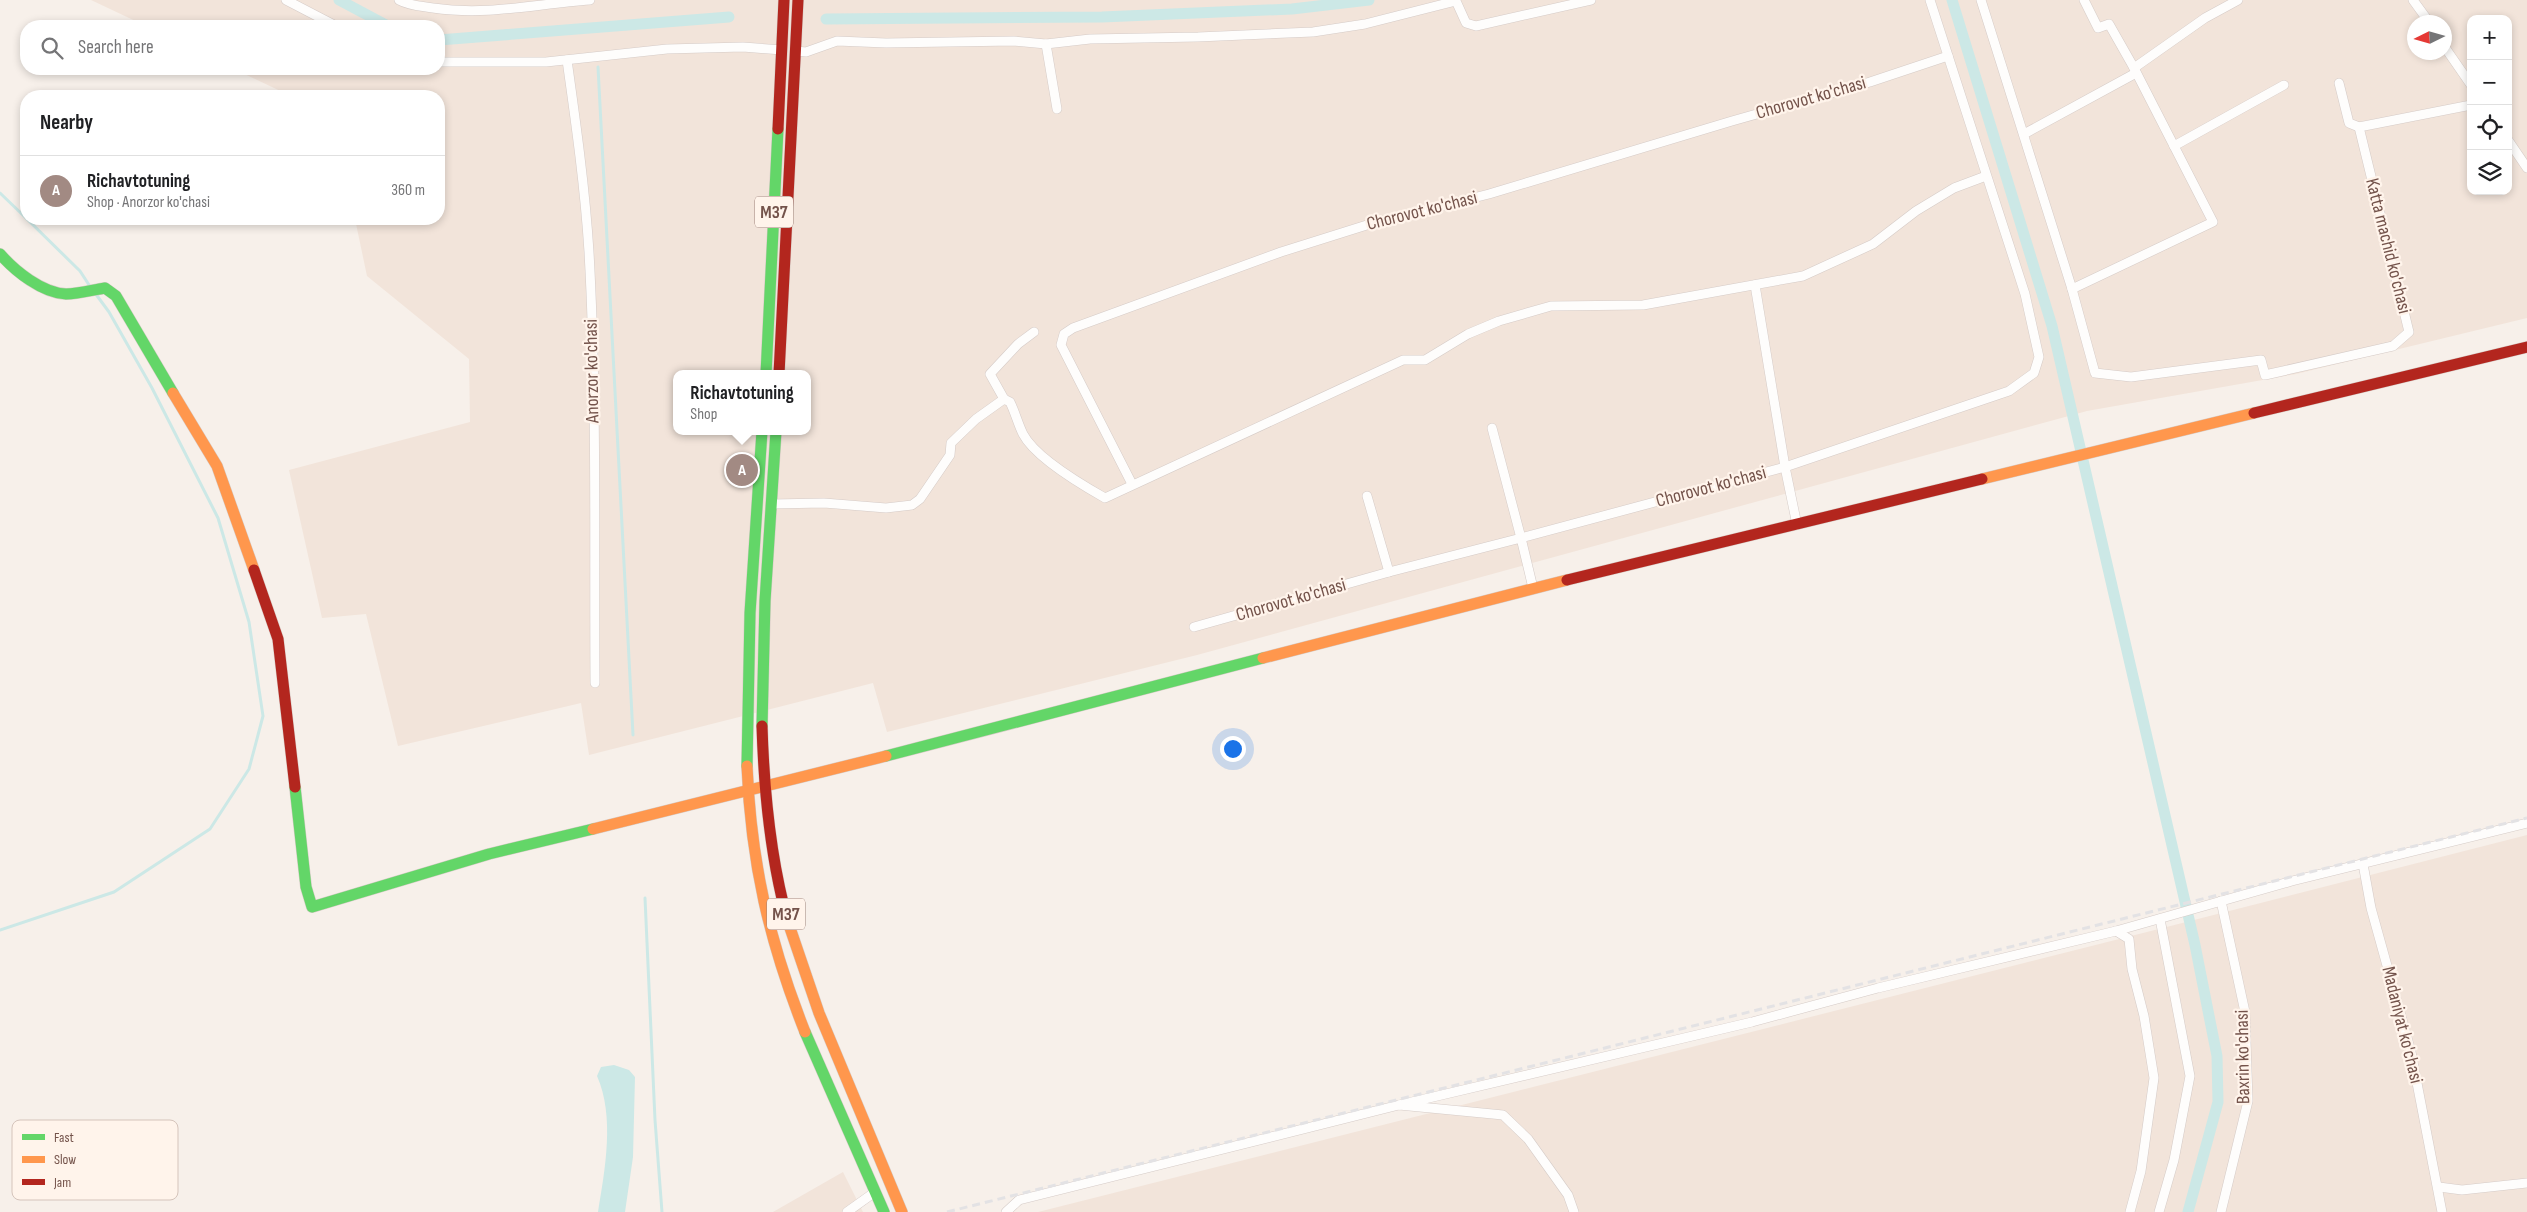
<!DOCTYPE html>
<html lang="en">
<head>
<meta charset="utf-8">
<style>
  body { margin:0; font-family:"Sofia Sans Condensed",sans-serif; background:#f2f2f2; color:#202124 }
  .controls { position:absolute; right:15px; top:15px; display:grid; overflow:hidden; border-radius:10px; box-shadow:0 2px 8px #0003 }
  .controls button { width:45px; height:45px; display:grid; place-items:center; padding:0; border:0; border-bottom:1px solid #e0e0e0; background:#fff; color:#202124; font:25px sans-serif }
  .compass { position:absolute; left:2407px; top:15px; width:45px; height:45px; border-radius:50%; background:#fff; box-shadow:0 2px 8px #0003; rotate:265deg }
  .you { position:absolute; left:1232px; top:748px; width:18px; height:18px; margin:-12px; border:4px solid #fff; border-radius:50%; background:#1a73e8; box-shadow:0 0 0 8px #1a73e833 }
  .badge { display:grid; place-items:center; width:32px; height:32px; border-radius:50%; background:#a28a83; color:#fff; font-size:16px; font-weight:700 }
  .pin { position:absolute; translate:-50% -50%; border:2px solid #fff; box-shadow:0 1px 5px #0006 }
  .popup { position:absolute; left:673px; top:370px; width:138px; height:65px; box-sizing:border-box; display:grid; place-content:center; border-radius:10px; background:#fff; filter:drop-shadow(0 1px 4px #0005); font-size:16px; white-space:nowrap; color:#757577 }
  .popup b { font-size:19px; color:#202124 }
  .popup::after { content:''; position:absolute; left:50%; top:100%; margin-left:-10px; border:10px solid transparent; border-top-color:#fff }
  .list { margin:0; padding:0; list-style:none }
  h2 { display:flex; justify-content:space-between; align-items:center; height:65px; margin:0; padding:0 20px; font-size:21px }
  h2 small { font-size:16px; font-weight:400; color:#757577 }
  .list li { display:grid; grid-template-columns:32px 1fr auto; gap:15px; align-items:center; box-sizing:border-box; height:70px; padding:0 20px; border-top:1px solid #e0e0e0 }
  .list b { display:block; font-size:19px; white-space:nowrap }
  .list p { margin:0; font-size:16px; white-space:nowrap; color:#757577 }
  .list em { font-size:16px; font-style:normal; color:#757577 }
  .icon { flex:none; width:28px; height:28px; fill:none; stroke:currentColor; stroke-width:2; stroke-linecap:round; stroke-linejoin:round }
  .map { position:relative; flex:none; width:2527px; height:1212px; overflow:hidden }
  .search { position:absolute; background:#fff; box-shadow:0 2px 8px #0003; left:20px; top:20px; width:425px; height:55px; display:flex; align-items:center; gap:12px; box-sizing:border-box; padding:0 18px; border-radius:20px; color:#757577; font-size:19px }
  .panel { position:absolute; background:#fff; box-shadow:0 2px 8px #0003; left:20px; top:90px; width:425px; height:135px; border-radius:20px }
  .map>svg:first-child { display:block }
  .residential { fill:#f2e4da; fill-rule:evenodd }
  .water { fill:#cce8e6 }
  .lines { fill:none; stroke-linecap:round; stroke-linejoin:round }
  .stream { stroke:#cce8e6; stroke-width:3 }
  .canal { stroke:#cce8e6; stroke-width:11 }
  .street-casing { stroke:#d5cbc7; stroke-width:10 }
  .fast-casing { stroke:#d6cbc6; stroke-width:12 }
  .slow-casing { stroke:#d6cbc6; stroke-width:12 }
  .jam-casing { stroke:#d6cbc6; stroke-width:12 }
  .street { stroke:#fefdfc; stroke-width:9 }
  .fast { stroke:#63d668; stroke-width:11 }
  .slow { stroke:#ff974d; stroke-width:11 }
  .jam { stroke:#b3261e; stroke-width:11 }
  .rail { stroke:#e3e2e4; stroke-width:3; stroke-dasharray:8 5; stroke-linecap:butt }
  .labels { text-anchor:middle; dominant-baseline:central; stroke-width:4.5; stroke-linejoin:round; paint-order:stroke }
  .shield { fill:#fff4eb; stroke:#9e837b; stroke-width:1 }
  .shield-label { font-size:18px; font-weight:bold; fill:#74534b }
  .street-label { font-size:19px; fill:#74534b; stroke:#fff4eb }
  .key { fill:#fff4eb; stroke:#d5c4bb; stroke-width:1 }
  .key-label { font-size:14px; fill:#74534b }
</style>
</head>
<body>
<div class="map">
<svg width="2527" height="1212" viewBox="0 0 2527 1212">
  <rect width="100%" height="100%" fill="#f7f0ea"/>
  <!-- residential -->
  <g class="residential">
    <path d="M 91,0 L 2527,0 L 2527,318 L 2296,374 L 2087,411 L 1197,655 L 887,732 L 873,683 L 589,755 L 581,703 L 398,746 L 366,614 L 322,618 L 289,470 L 470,422 L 469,359 L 367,276 L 355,219 L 439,219 L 439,96 L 291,96 L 234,69 L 439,69 L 439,26 L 146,26 ZM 2471,19 L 2508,19 L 2508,191 L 2471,191 ZM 2414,22 L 2444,22 L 2444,52 L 2414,52 ZM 677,374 L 807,374 L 807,431 L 677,431 Z"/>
    <polygon points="2527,835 2527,1212 1038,1212 2143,933"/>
    <polygon points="843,1172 863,1212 773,1212"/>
  </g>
  <!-- water -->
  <path class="water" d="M 614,1065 L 629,1070 L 635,1077 L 633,1157 L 625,1212 L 598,1212 C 605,1169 615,1117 597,1076 L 601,1067 Z"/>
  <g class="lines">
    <!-- stream -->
    <g class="stream">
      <polyline points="598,67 633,735"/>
      <polyline points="0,193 26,218"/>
      <polyline points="27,219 80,271 91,288"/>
      <polyline points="645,898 655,1120 662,1212"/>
      <polyline points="0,930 114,892 210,829 249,769 263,716 249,622 218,518 152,388 109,312 95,293"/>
    </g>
    <!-- canal -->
    <g class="canal">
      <polyline points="339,0 388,26"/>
      <polyline points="1952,0 2052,326 2195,945 2217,1056 2218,1102 2188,1212"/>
      <polyline points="826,19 1102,17 1292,9 1369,0"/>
      <polyline points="439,40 729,17"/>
    </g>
    <!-- street casing -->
    <g class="street-casing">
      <g id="street">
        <polyline points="286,0 336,26"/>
        <path d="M 399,0 C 410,6 421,6 433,8 C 488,16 535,4 590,0"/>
        <polyline points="1981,0 2072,289 2213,222 2134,68 2205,18 2238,0"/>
        <polyline points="2084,0 2098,28 2109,24 2134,68"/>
        <polyline points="2413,0 2429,22"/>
        <polyline points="1046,44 1057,109"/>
        <polyline points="2444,46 2471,85"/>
        <polyline points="796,51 806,52 837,41 886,43 1014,41 1046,44 1090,39 1198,37 1313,32 1365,24 1456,1 1466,23 1476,26 1591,0"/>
        <path d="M 567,60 C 576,124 585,188 589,252 C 597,395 594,540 595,683"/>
        <polyline points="439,62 546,62 667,49 743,47 782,50"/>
        <polyline points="2339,83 2349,123 2359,127"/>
        <polyline points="2024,134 2136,73"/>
        <polyline points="2508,140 2527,168"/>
        <polyline points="2174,146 2284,85"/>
        <polyline points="1755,285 1785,467 1797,525"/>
        <polyline points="2072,289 2095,373 2131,377 2261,360 2265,375 2393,346 2409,332 2359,127 2471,105"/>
        <polyline points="1004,399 990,374 1018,344 1034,332"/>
        <polyline points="1492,428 1521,538 1785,467 2009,391 2034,373 2039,357 2025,294 1930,0"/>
        <polyline points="1132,484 1061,345 1064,334 1073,328 1281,252 1370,224 1489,194 1732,121 1870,82 1948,56"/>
        <polyline points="1367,496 1389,572 1521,538 1533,588"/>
        <path d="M 772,504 L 824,503 L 886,508 L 912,505 L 920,499 L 950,455 L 951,443 L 976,419 L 1004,399 L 1010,402 C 1015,412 1018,424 1023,434 C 1035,457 1082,485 1105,498 L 1403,360 L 1425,360 L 1468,334 L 1499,321 L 1551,306 L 1643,305 L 1803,276 L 1873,244 L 1916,211 L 1954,188 L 1986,176"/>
        <polyline points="1194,627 1389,572"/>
        <polyline points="2363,864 2371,908 2411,1052 2442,1212"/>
        <polyline points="2116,931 2129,939 2132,969 2144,1016 2154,1078 2141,1171 2130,1212"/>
        <polyline points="1399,1105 1752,1022 1878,988 2116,931 2292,881 2527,823"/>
        <polyline points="2439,1187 2462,1190 2527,1183"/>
        <polyline points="847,1212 875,1192"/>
        <polyline points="1006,1212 1019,1200 1399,1105 1503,1115 1528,1139 1568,1195 1574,1212"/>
        <polyline points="2159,1212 2174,1160 2190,1076 2160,919"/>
        <polyline points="2221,1212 2248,1101 2245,1012 2221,901"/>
      </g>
    </g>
    <!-- fast casing -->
    <g class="fast-casing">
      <g id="fast">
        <path d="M 0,254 C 15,271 42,293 66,294 C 79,294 92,290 105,288 L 116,296 L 173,393"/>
        <polyline points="766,374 778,129"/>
        <polyline points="762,726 765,601 776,431"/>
        <polyline points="886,756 1263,658"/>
        <polyline points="747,766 750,613 762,431"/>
        <polyline points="295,787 306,887 312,907 489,854 593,829"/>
        <polyline points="805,1032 884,1212"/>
      </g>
    </g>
    <!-- slow casing -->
    <g class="slow-casing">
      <g id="slow">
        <polyline points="173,393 217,466 254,570"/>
        <polyline points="1982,479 2254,413"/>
        <polyline points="1263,658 1567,580"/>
        <path d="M 747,766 C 751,863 769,941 805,1032"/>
        <polyline points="593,829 886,756"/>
        <polyline points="788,922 819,1013 902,1212"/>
      </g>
    </g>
    <!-- jam casing -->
    <g class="jam-casing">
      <g id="jam">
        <polyline points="778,129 784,0"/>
        <polyline points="779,374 798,0"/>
        <polyline points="2254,413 2527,347"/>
        <polyline points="254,570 278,639 295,787"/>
        <polyline points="1567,580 1982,479"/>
        <path d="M 762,726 C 764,792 770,858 788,922"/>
      </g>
    </g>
    <!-- street -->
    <use href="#street" class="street"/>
    <!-- fast -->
    <use href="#fast" class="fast"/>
    <!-- slow -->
    <use href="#slow" class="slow"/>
    <!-- jam -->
    <use href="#jam" class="jam"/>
    <!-- rail -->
    <polyline class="rail" points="947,1212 2527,818"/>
  </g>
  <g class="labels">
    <!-- shield labels -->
    <g class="shield">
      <rect x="755" y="196.5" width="38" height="31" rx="4"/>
      <rect x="767" y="898.5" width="38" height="31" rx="4"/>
    </g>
    <g class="shield-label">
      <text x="774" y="212">M37</text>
      <text x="786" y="914">M37</text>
    </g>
    <!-- street labels -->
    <g class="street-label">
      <text transform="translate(1811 98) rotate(-16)">Chorovot ko'chasi</text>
      <text transform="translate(1422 211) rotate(-14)">Chorovot ko'chasi</text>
      <text transform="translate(2388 246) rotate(76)">Katta machid ko'chasi</text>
      <text transform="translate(592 371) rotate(-91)">Anorzor ko'chasi</text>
      <text transform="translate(1711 487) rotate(-15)">Chorovot ko'chasi</text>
      <text transform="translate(1291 600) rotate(-16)">Chorovot ko'chasi</text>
      <text transform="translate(2402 1025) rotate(76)">Madaniyat ko'chasi</text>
      <text transform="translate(2243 1057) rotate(-91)">Baxrin ko'chasi</text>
    </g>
  </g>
  <!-- legend -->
  <rect x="12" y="1120" width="166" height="80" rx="8" class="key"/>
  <rect x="22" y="1134" width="23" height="6" fill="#63d668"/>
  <rect x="22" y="1156" width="23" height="7" fill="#ff974d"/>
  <rect x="22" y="1179" width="23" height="6" fill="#b3261e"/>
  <g class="key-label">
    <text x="54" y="1142">Fast</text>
    <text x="54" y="1164">Slow</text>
    <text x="54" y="1187">Jam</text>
  </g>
</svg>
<div class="controls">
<button>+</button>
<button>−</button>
<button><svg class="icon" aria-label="locate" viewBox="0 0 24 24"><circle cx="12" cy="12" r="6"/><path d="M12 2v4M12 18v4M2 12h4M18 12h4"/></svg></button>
<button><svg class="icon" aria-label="layers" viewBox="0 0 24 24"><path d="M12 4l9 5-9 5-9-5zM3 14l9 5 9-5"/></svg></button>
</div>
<svg class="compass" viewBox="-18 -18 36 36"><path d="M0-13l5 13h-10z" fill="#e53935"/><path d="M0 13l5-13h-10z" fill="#757577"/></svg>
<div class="you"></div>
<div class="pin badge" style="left:742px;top:470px">A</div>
<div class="popup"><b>Richavtotuning</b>Shop</div>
<div class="search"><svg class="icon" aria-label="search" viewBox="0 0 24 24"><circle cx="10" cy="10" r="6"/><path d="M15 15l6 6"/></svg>Search here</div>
<section class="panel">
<h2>Nearby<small></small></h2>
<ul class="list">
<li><span class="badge">A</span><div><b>Richavtotuning</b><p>Shop · Anorzor ko'chasi</p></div><em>360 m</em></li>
</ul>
</section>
</div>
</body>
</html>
